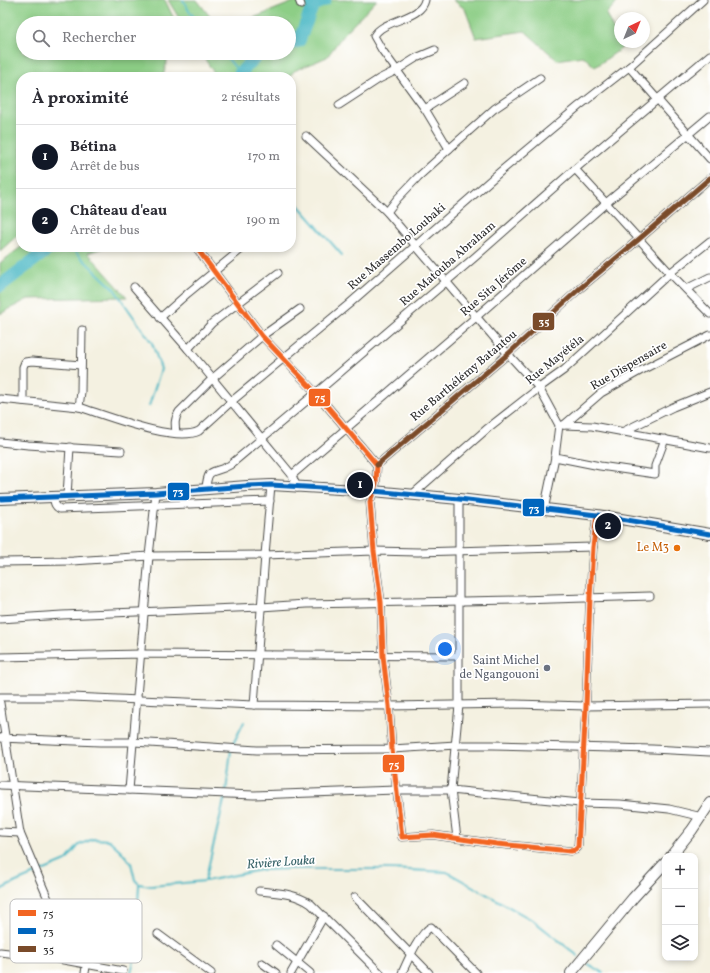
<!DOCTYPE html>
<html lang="fr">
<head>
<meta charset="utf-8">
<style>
  body { margin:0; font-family:Vollkorn,serif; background:#f7f7f7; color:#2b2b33 }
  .controls { position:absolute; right:12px; bottom:12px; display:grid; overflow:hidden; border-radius:8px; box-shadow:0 2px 6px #0003 }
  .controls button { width:36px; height:36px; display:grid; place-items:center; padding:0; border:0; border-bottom:1px solid #e1e1e2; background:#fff; color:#2b2b33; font:20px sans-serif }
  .compass { position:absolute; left:614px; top:12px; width:36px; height:36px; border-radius:50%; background:#fff; box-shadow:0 2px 6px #0003; rotate:43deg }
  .you { position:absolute; left:445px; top:649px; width:14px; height:14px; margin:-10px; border:3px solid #fff; border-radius:50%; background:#1a73e8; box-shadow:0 0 0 6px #1a73e833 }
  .badge { display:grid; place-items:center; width:26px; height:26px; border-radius:50%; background:#111827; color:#fff; font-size:13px; font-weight:700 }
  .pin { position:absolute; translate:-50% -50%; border:2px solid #fff; box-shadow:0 1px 4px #0006 }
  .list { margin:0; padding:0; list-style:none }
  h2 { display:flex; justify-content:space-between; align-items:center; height:52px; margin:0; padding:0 16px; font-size:17px }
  h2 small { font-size:13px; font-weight:400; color:#7c7c81 }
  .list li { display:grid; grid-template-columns:26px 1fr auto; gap:12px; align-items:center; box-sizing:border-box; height:64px; padding:0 16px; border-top:1px solid #e1e1e2 }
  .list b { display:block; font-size:15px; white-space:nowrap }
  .list p { margin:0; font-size:13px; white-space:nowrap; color:#7c7c81 }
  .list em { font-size:13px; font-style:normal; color:#7c7c81 }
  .icon { flex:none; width:22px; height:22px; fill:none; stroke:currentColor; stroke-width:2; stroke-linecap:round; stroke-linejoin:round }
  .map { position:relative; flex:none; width:710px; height:973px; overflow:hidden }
  .search { position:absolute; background:#fff; box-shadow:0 2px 6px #0003; left:16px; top:16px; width:280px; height:44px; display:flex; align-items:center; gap:10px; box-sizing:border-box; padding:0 14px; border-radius:22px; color:#7c7c81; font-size:15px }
  .panel { position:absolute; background:#fff; box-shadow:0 2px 6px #0003; left:16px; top:72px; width:280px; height:180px; border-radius:16px }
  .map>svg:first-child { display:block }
  .green { fill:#8dce86; stroke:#5c7c58 }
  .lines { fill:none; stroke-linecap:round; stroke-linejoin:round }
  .stream { stroke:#4bb8c5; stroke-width:2 }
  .river { stroke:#4bb8c5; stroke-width:13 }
  .street-casing { stroke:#494946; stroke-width:9 }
  .secondary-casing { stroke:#494946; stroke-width:12 }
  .street { stroke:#fff; stroke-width:7 }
  .secondary { stroke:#fff; stroke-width:10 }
  .bus-1-casing { stroke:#fff; stroke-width:8 }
  .bus-2-casing { stroke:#fff; stroke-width:8 }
  .bus-3-casing { stroke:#fff; stroke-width:8 }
  .bus-1 { stroke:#f26522; stroke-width:5 }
  .bus-2 { stroke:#0065bd; stroke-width:5 }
  .bus-3 { stroke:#7a4b2a; stroke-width:5 }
  .food-dot { fill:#e8710a; stroke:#fff; stroke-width:1.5 }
  .worship-dot { fill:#6b7280; stroke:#fff; stroke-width:1.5 }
  .labels { text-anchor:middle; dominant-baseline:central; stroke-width:3.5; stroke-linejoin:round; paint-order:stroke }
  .street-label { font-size:12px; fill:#2b2b2b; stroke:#fff }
  .food-label { font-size:12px; fill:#c56008; stroke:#fff; text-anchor:end }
  .worship-label { font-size:12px; fill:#5b616d; stroke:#fff; text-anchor:end }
  .water-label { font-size:13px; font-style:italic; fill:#386369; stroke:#fff }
  .key { fill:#fff; stroke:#bfbfbf; stroke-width:1 }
  .key-label { font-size:11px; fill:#2b2b2b }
  .line-badge { stroke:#fff; stroke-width:1.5 }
  .badge-label { font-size:11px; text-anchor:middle; font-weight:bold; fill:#fff }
</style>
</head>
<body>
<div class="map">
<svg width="710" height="973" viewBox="0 0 710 973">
  <rect width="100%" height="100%" fill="#fff"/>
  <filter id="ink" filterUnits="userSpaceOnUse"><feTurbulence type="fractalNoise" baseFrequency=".025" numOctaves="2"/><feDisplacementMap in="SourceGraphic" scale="8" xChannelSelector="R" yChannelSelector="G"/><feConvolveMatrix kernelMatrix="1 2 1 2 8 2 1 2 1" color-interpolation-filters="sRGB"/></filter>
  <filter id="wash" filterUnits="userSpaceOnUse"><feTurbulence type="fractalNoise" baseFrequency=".012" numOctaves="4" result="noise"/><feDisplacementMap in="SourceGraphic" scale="16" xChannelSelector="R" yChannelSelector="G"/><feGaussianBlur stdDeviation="0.9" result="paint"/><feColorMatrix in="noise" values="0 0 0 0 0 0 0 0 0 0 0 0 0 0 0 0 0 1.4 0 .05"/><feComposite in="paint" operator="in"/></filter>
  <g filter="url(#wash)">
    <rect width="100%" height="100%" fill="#f4f1e1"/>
    <!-- green -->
    <g class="green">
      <polygon points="0,0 165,0 176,23 23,23 23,53 169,53 163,77 21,77 21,232 0,251"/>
      <polygon points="168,0 197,0 215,23 182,23"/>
      <polygon points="298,0 377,0 343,35 327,57 294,71 289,77 215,77 216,76 201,53 289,53 289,23 241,23"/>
      <polygon points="453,0 618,0 618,1 606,14 622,48 595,67 583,56 557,60 525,31 476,38 465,9"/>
      <polygon points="21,247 106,247 88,253 127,297 28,299 0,314 0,263"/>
    </g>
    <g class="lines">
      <!-- stream -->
      <g class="stream">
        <polyline points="183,0 189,11 199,23"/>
        <polyline points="223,53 240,73"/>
        <polyline points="291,197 342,255"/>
        <polyline points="70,247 114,289 152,343 161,369 149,406"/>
        <polyline points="232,746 244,722"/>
        <polyline points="226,792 231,750"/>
        <polyline points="205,881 225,796"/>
        <polyline points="0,890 16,882 66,861 79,845 93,839 109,840 120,850 131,863 135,880 139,884 151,886 205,881 261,870 290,869 390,869 447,872 534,921 578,956"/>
        <polyline points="588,964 603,973"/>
        <polyline points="131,973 135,957 139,885"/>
      </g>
      <!-- river -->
      <g class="river">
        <polyline points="289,44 299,41 313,5 325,0"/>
        <polyline points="240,77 240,73 259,54 263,53"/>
        <polyline points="0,286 51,247"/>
      </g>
    </g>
  </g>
  <g filter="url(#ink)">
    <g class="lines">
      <!-- street casing -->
      <g class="street-casing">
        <g id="street">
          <polyline points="299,0 301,5"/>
          <path d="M 425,0 C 421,20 383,19 374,36 L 382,50 L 425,109 L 449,149"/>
          <polyline points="629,67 710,159"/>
          <polyline points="339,105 379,79 397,70 416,58 435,50"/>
          <polyline points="425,109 465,83"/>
          <polyline points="306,136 387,212 508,354 539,388 559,425 555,457 544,510"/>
          <polyline points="575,169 670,273 710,314"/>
          <polyline points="387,212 397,199 418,177 449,149 494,109 540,78"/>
          <polyline points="196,247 262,336 316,393 377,465 376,483 370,502 374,551 381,602 383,656 389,706 392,749 402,837 433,835 497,844 571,851 575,850 578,847 586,706 590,597 593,547 597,515"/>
          <polyline points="134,287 188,349 292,475 297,488"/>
          <polyline points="686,289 710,277"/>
          <polyline points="160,318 188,293 244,247"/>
          <polyline points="188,349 212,323 278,273"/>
          <polyline points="0,399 79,407 81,392 82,330"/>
          <polyline points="23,401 23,367 25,362 32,361 81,365"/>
          <path d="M 79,407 C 105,415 175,443 199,431 L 232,401 L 349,304 L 501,171 L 579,106 L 629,67 L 703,0"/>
          <polyline points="563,425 592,426 710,448"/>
          <polyline points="564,425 601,393 640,371 710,335"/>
          <polyline points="622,432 673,407 710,392"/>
          <path d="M 176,433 C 175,425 174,419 179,412 L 212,379 L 262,336 L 300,309"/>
          <polyline points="0,442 28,445 121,451"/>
          <polyline points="555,457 600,466 655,474 655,466 665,439"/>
          <polyline points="377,465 508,354 578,290 638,240 710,178"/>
          <polyline points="292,475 476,317 605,204 710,116"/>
          <path d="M 206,488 C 208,465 214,475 230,465 L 316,393 L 475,257 L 575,169 L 710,55"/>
          <polyline points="413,494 488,428 539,388 564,370 670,273 710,241"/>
          <path d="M 54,496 C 54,502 54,506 60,509 L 270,501"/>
          <polyline points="67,496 70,447"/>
          <polyline points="0,562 73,561 149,556 265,555 374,551 418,552 593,547"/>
          <polyline points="0,619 62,615 261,607 306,604 520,600 650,596"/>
          <polyline points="0,657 141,654 458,656"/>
          <polyline points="0,697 72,697 254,705 389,706 515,704 586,706 710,704"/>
          <path d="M 0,703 L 20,833 L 51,906 C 60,918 77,918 91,917 L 91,936 L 85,973"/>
          <polyline points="254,705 265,555 271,485"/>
          <polyline points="0,738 100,742 134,742 257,750 392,749 456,745 493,745 652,749 710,752"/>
          <polyline points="0,785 254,795 396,790 451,790 580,803 620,804 669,809 702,817"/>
          <polyline points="129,790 149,556 156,493"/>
          <polyline points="0,832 20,833"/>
          <polyline points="457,838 451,790 459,705 459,499"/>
          <path d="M 259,891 C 278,893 295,893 311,904 L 380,973"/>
          <polyline points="355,897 429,973"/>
          <polyline points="158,934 211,973"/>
          <polyline points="276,945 310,973"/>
          <polyline points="0,952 53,958 123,971"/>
          <polyline points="262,963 276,973"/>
          <polyline points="291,973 324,916"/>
          <path d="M 402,973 C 407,962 420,932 431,927 L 476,973"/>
        </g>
      </g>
      <!-- secondary casing -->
      <g class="secondary-casing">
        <g id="secondary">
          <polyline points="0,499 156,493 247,486 271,485 373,491 459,499 597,515 710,534"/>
          <polyline points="671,856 692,830 710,803"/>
          <polyline points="571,973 633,898 665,863"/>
        </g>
      </g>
      <!-- street -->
      <use href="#street" class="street"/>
      <!-- secondary -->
      <use href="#secondary" class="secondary"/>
      <!-- bus-1 casing -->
      <g class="bus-1-casing">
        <polyline id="bus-1" points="196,247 262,336 316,393 377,465 376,483 370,502 374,551 381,602 383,656 389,706 392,749 402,837 433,835 497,844 571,851 575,850 578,847 586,706 590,597 593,547 597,515"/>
      </g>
      <!-- bus-2 casing -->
      <g class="bus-2-casing">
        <polyline id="bus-2" points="0,499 156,493 247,486 271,485 373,491 459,499 597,515 710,534"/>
      </g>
      <!-- bus-3 casing -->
      <g class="bus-3-casing">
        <polyline id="bus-3" points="377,465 508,354 578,290 638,240 710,178"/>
      </g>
      <!-- bus-1 -->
      <use href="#bus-1" class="bus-1"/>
      <!-- bus-2 -->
      <use href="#bus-2" class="bus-2"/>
      <!-- bus-3 -->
      <use href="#bus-3" class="bus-3"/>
    </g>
  </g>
  <!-- markers -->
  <circle class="food-dot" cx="677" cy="548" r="4"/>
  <circle class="worship-dot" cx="547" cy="668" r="4"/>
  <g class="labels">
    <!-- street labels -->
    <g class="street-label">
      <text transform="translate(397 247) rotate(-41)">Rue Massembo Loubaki</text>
      <text transform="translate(448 264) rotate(-41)">Rue Matouba Abraham</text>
      <text transform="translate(494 287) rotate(-41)">Rue Sita Jérôme</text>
      <text transform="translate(555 360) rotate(-39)">Rue Mayétéla</text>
      <text transform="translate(629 366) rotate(-30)">Rue Dispensaire</text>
      <text transform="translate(464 376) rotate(-40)">Rue Barthélémy Batantou</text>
    </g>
    <!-- food labels -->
    <g class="food-label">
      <text x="669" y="548">Le M3</text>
    </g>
    <!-- worship labels -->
    <g class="worship-label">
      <text x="539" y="661">Saint Michel<tspan x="539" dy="14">de Ngangouoni</tspan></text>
    </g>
    <!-- water labels -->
    <g class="water-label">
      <text transform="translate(281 863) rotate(-4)">Rivière Louka</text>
    </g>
  </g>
  <!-- legend -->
  <rect x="10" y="899" width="132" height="64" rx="6" class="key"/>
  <rect x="18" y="910" width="18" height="6" fill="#f26522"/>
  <rect x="18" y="928" width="18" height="6" fill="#0065bd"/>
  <rect x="18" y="946" width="18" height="6" fill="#7a4b2a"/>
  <g class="key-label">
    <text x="43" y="917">75</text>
    <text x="43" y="935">73</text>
    <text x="43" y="953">35</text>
  </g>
  <g class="line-badge">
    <rect x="532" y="312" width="23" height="19" rx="4" fill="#7a4b2a"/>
    <rect x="308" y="388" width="23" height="19" rx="4" fill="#f26522"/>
    <rect x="167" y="482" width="23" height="19" rx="4" fill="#0065bd"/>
    <rect x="522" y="498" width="23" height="19" rx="4" fill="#0065bd"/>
    <rect x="382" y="754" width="23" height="19" rx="4" fill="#f26522"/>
  </g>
  <g class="badge-label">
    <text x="544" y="325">35</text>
    <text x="320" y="401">75</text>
    <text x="178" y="495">73</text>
    <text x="534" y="512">73</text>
    <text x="394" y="768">75</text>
  </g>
</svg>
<div class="controls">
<button>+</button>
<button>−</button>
<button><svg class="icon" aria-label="layers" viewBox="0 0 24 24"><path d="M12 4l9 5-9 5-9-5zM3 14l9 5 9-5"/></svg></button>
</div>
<svg class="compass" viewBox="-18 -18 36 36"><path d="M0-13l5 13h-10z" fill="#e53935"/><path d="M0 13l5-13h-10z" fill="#7c7c81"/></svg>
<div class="you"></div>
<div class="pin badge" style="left:360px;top:485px">1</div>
<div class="pin badge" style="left:608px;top:526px">2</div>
<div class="search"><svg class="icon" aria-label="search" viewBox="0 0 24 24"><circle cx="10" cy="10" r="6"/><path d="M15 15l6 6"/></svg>Rechercher</div>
<section class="panel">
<h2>À proximité<small>2 résultats</small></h2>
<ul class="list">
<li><span class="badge">1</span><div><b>Bétina</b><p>Arrêt de bus</p></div><em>170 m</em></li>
<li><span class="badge">2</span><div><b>Château d'eau</b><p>Arrêt de bus</p></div><em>190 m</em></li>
</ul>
</section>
</div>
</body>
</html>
